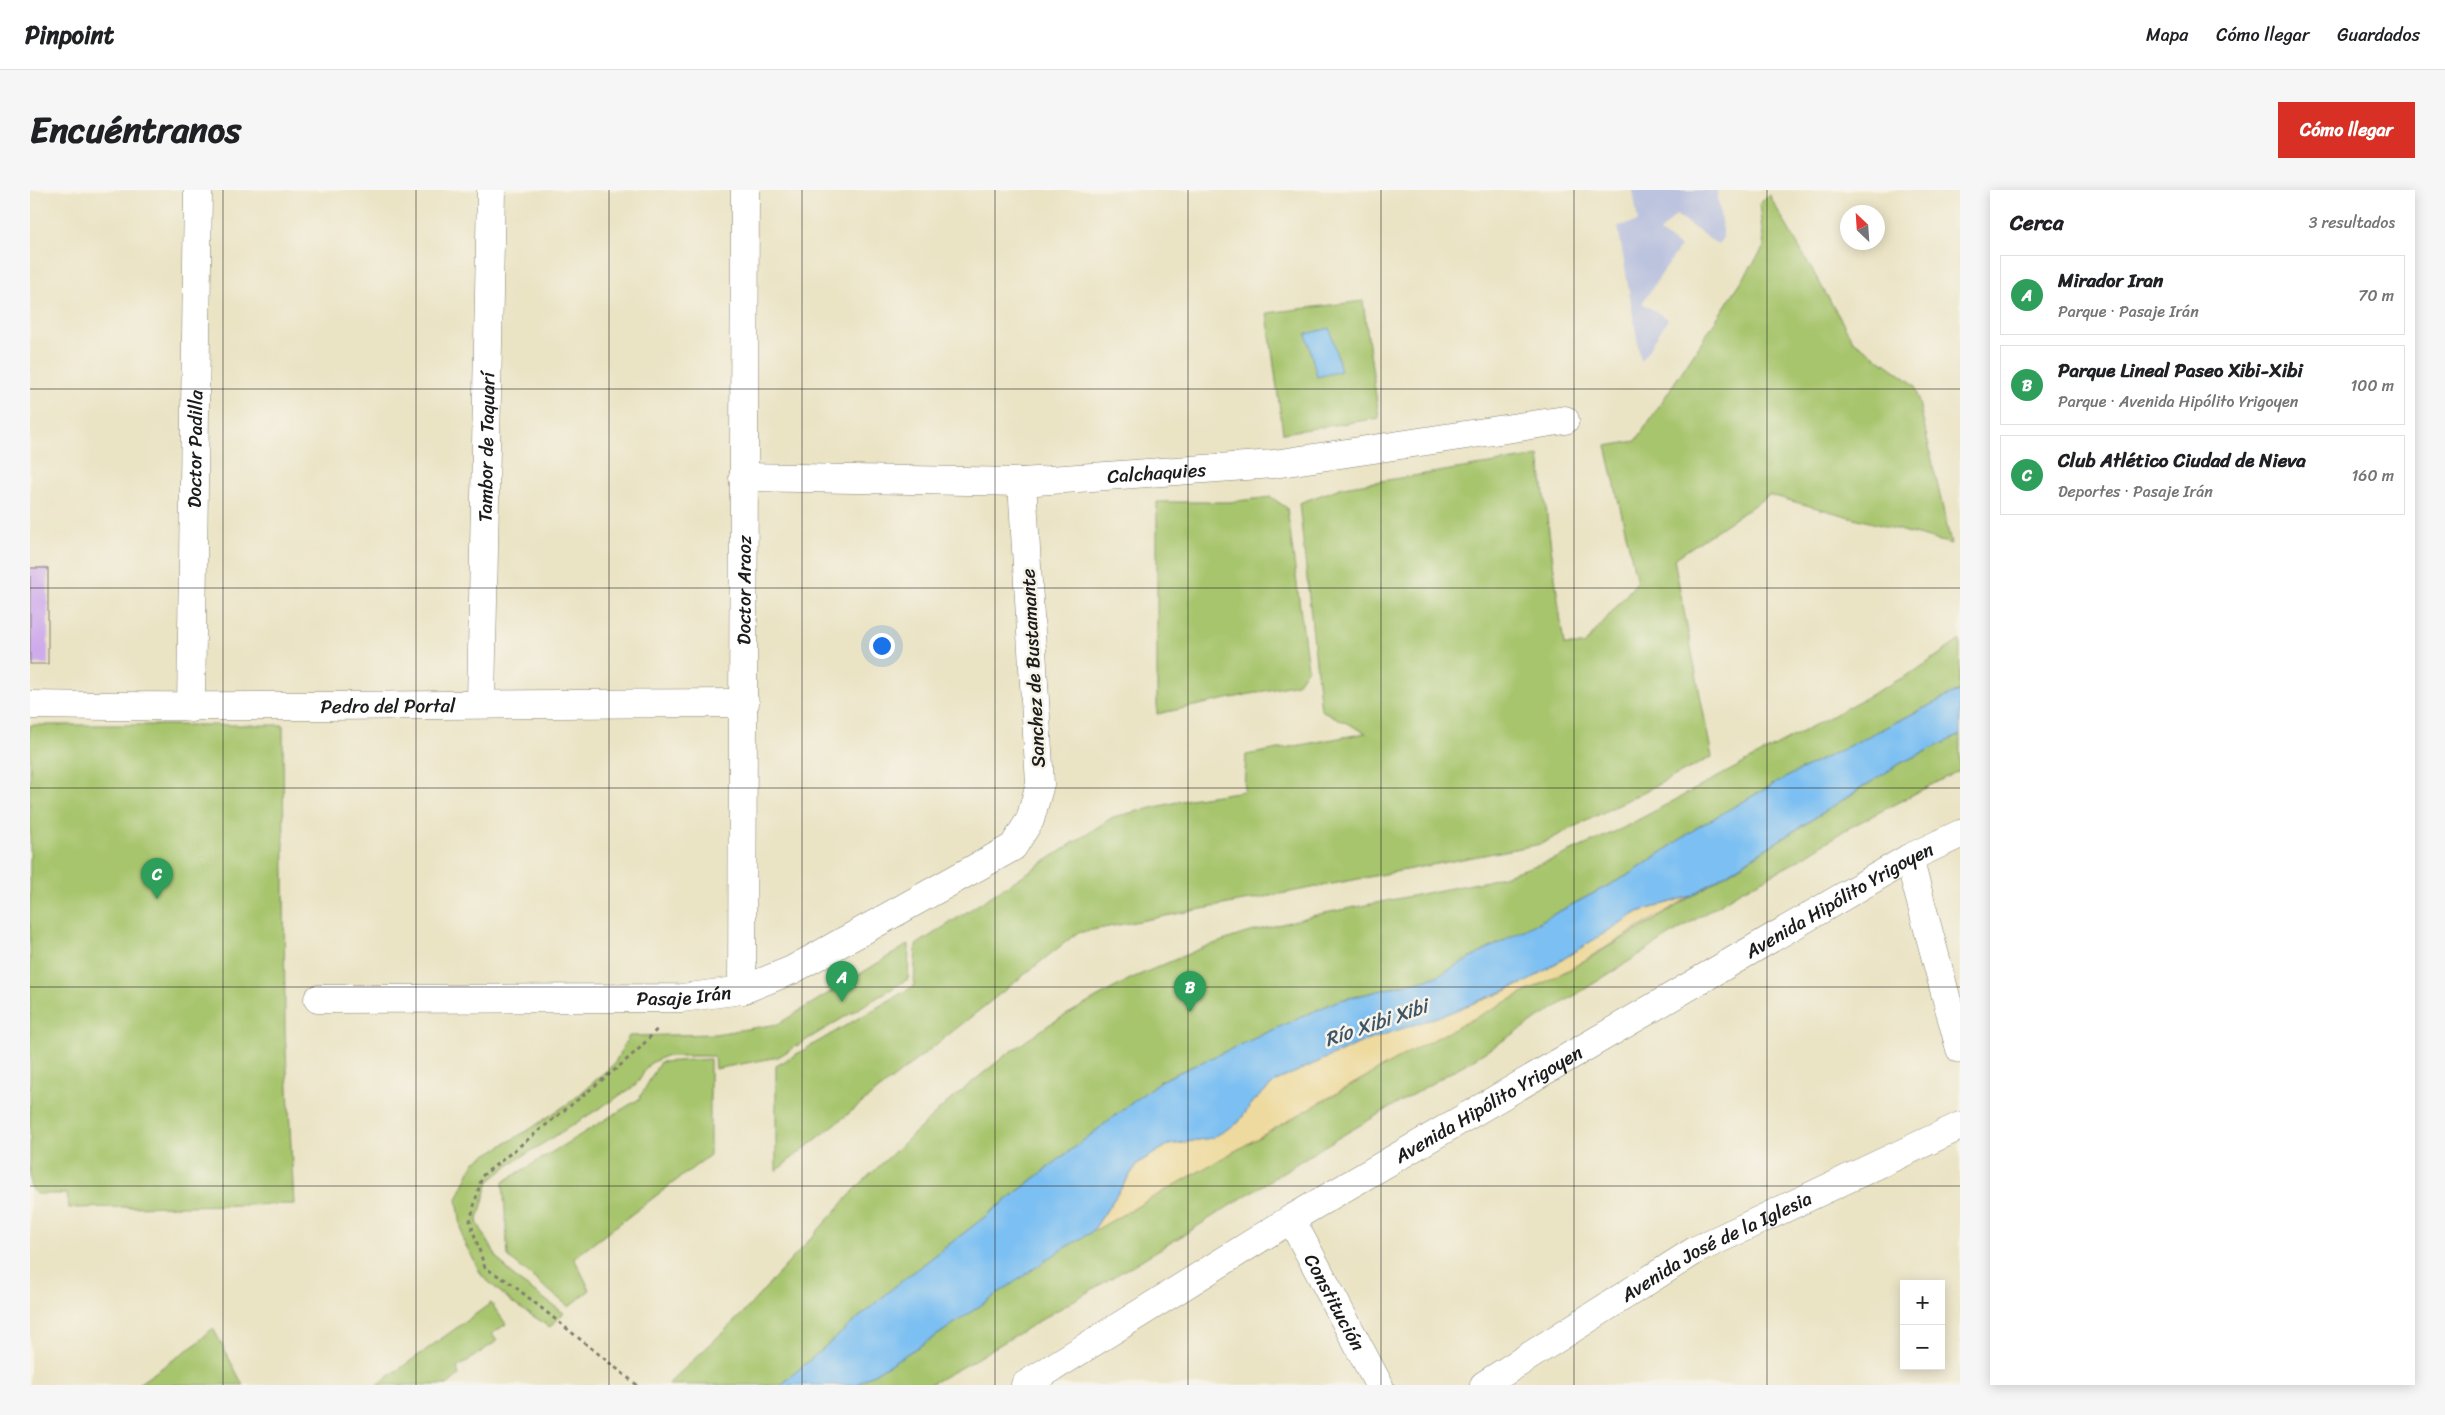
<!DOCTYPE html>
<html lang="es">
<head>
<meta charset="utf-8">
<style>
  body { margin:0; font-family:Sriracha,sans-serif; background:#f6f6f6; color:#202124 }
  .controls { position:absolute; right:15px; bottom:15px; display:grid; overflow:hidden; border-radius:0px; box-shadow:0 2px 12px #0003 }
  .controls button { width:45px; height:45px; display:grid; place-items:center; padding:0; border:0; border-bottom:1px solid #e0e0e0; background:#fff; color:#202124; font:25px sans-serif }
  .compass { position:absolute; left:1810px; top:15px; width:45px; height:45px; border-radius:50%; background:#fff; box-shadow:0 2px 12px #0003; rotate:335deg }
  .you { position:absolute; left:851px; top:455px; width:18px; height:18px; margin:-12px; border:4px solid #fff; border-radius:50%; background:#1a73e8; box-shadow:0 0 0 8px #1a73e833 }
  .badge { display:grid; place-items:center; width:32px; height:32px; border-radius:50%; background:#d93025; color:#fff; font-size:16px; font-weight:700 }
  .pin { position:absolute; translate:-50% -41px; filter:drop-shadow(0 1px 2px #0008) }
  .pin::after { content:''; position:absolute; top:26px; width:18px; height:15px; background:inherit; clip-path:polygon(0 0,100% 0,50% 100%) }
  .list { margin:0; padding:0; list-style:none }
  h2 { display:flex; justify-content:space-between; align-items:center; height:65px; margin:0; padding:0 20px; font-size:21px }
  h2 small { font-size:16px; font-weight:400; color:#757577 }
  .list li { display:grid; grid-template-columns:32px 1fr auto; gap:15px; align-items:center; box-sizing:border-box; height:80px; margin:0 10px 10px; padding:0 10px; border:1px solid #e0e0e0; border-radius:0px }
  .list b { display:block; font-size:19px; white-space:nowrap }
  .list p { margin:0; font-size:16px; white-space:nowrap; color:#757577 }
  .list em { font-size:16px; font-style:normal; color:#757577 }
  .map { position:relative; flex:none; width:1930px; height:1195px; overflow:hidden; border-radius:0px }
  header { display:flex; align-items:center; gap:30px; box-sizing:border-box; height:70px; padding:0 25px; background:#fff; border-bottom:1px solid #e0e0e0 }
  header strong { font-size:24px }
  nav { display:flex; gap:28px; margin-inline-start:auto; font-size:18px }
  .intro { display:flex; align-items:center; justify-content:space-between; box-sizing:border-box; height:120px; padding:0 30px }
  h1 { margin:0; font-size:35px }
  .button { padding:12px 22px; border-radius:0px; background:#d93025; color:#fff; font-size:18px; font-weight:700 }
  main { display:flex; gap:30px; padding:0 30px }
  aside { flex:1; background:#fff; border-radius:0px; box-shadow:0 2px 12px #0003 }
  .map>svg:first-child { display:block }
  .industrial { fill:#bcc3de }
  .green { fill:#a7c56d; stroke:#627044 }
  .sand { fill:#eeda9e; stroke:#857b5d }
  .water { fill:#7cbff2; stroke:#4c6e87 }
  .building { fill:#cfabeb }
  .lines { fill:none; stroke-linecap:round; stroke-linejoin:round }
  .street-casing { stroke:#838070; stroke-width:29 }
  .secondary-casing { stroke:#838070; stroke-width:29 }
  .path { stroke:#838070; stroke-width:3; stroke-dasharray:4 4; stroke-linecap:butt }
  .street { stroke:#fff; stroke-width:28 }
  .secondary { stroke:#fff; stroke-width:28 }
  .grid { fill:none; stroke:#1c1c1c; stroke-width:1; stroke-opacity:0.55 }
  .labels { text-anchor:middle; dominant-baseline:central; stroke-width:5; stroke-linejoin:round; paint-order:stroke }
  .street-label { font-size:19px; fill:#1c1c1c; stroke:#f7f3e8 }
  .water-label { font-size:20px; font-style:italic; fill:#3e5567; stroke:#f7f3e8 }
</style>
</head>
<body>
<header>
<strong>Pinpoint</strong>
<nav><a>Mapa</a><a>Cómo llegar</a><a>Guardados</a></nav>
</header>
<div class="intro"><h1>Encuéntranos</h1><a class="button">Cómo llegar</a></div>
<main>
<div class="map">
<svg width="1930" height="1195" viewBox="0 0 1930 1195">
  <rect width="100%" height="100%" fill="#f7f3e8"/>
  <filter id="ink" filterUnits="userSpaceOnUse"><feTurbulence type="fractalNoise" baseFrequency=".02" numOctaves="2"/><feDisplacementMap in="SourceGraphic" scale="10" xChannelSelector="R" yChannelSelector="G"/><feConvolveMatrix kernelMatrix="1 2 1 2 8 2 1 2 1" color-interpolation-filters="sRGB"/></filter>
  <filter id="wash" filterUnits="userSpaceOnUse"><feTurbulence type="fractalNoise" baseFrequency=".0096" numOctaves="4" result="noise"/><feDisplacementMap in="SourceGraphic" scale="20" xChannelSelector="R" yChannelSelector="G"/><feGaussianBlur stdDeviation="1.12" result="paint"/><feColorMatrix in="noise" values="0 0 0 0 0 0 0 0 0 0 0 0 0 0 0 0 0 1.4 0 .05"/><feComposite in="paint" operator="in"/></filter>
  <g filter="url(#wash)">
    <rect width="100%" height="100%" fill="#eae3c4"/>
    <!-- industrial -->
    <polygon class="industrial" points="1603,0 1687,0 1693,47 1688,55 1646,25 1630,42 1650,57 1612,113 1638,129 1611,172 1588,36 1608,32"/>
    <!-- green -->
    <g class="green">
      <polygon points="1739,5 1822,149 1885,195 1921,354 1739,305 1644,369 1682,567 1511,654 1047,743 746,981 746,876 884,796 886,755 1083,627 1160,609 1214,601 1216,565 1336,543 1291,520 1269,313 1313,297 1509,266 1534,455 1554,455 1607,392 1576,256 1606,251 1734,57 1729,14"/>
      <polygon points="1333,111 1349,228 1253,243 1237,123"/>
      <polygon points="1241,307 1257,318 1278,478 1267,494 1127,524 1127,312 1199,312"/>
      <polygon points="1930,450 1930,500 1751,590 1668,637 1602,683 1405,787 1307,811 1130,891 863,1098 751,1195 637,1195 712,1124 831,993 919,911 972,868 1020,834 1100,789 1172,758 1213,744 1290,724 1457,691 1522,670 1593,638 1885,481"/>
      <polygon points="0,535 253,535 255,841 264,1014 39,1018 37,1004 6,1004 0,997"/>
      <polygon points="1930,545 1930,580 1815,640 1762,674 1709,702 1447,867 1291,958 1155,1044 939,1173 899,1195 826,1195 909,1144 1034,1058 1381,861 1540,779 1620,733 1871,573"/>
      <polygon points="879,754 878,789 748,867 685,879 684,866 635,866 619,874 605,896 482,973 459,991 447,1032 468,1069 486,1089 534,1123 520,1137 484,1114 452,1086 433,1050 427,1009 444,972 500,939 542,911 584,874 599,846 685,844 748,834"/>
      <polygon points="680,869 680,965 544,1068 560,1100 539,1117 478,1067 473,992 609,909 630,872"/>
      <polygon points="461,1113 476,1134 462,1144 467,1151 427,1178 429,1185 417,1195 347,1195"/>
      <polygon points="183,1138 213,1195 107,1195 166,1154"/>
    </g>
    <!-- sand -->
    <polygon class="sand" points="1661,706 1540,779 1381,861 1062,1042 1108,973 1138,955 1154,953 1208,933 1223,912 1246,891 1332,852 1462,807 1498,791 1608,722"/>
    <!-- water -->
    <g class="water">
      <polygon points="1300,138 1311,181 1287,187 1276,144"/>
      <polygon points="1930,500 1930,545 1871,573 1661,706 1608,722 1498,791 1419,823 1332,852 1246,891 1223,912 1208,933 1182,948 1138,955 1108,973 1062,1042 1034,1058 909,1144 826,1195 751,1195 863,1098 1130,891 1307,811 1405,787 1602,683 1668,637 1751,590"/>
    </g>
    <g id="blocks">
      <!-- building -->
      <rect class="building" x="0" y="378" width="18" height="96"/>
    </g>
  </g>
  <g filter="url(#ink)">
    <use href="#blocks" fill-opacity="0" stroke="#838070" stroke-width="1"/>
    <g class="lines">
      <!-- street casing -->
      <g class="street-casing">
        <g id="street">
          <path id="s1" d="M 713,287 L 992,292 L 1244,274 L 1535,230"/>
          <path id="s2" d="M 451,513 L 461,0"/>
          <path id="s3" d="M 0,515 C 238,519 477,513 715,513"/>
          <path id="s4" d="M 161,518 L 168,0"/>
          <polyline points="1879,668 1930,859"/>
          <path id="s5" d="M 712,800 L 715,0"/>
          <path id="s6" d="M 288,809 L 652,808 L 712,800 L 762,780 L 983,657 L 1000,630 L 1010,594 L 992,292"/>
          <path id="s7" d="M 1261,1029 L 1349,1195"/>
        </g>
      </g>
      <!-- secondary casing -->
      <g class="secondary-casing">
        <g id="secondary">
          <path id="s8" d="M 995,1195 L 1261,1029 L 1879,668 L 1930,644"/>
          <path id="s9" d="M 1454,1195 L 1666,1060 L 1930,936"/>
        </g>
      </g>
      <!-- path -->
      <polyline class="path" points="607,1195 479,1092 455,1078 440,1031 452,986 586,879 610,858 628,838"/>
      <!-- street -->
      <use href="#street" class="street"/>
      <!-- secondary -->
      <use href="#secondary" class="secondary"/>
    </g>
  </g>
  <!-- grid -->
  <path class="grid" d="M 193,0 L 193,1195M 386,0 L 386,1195M 579,0 L 579,1195M 772,0 L 772,1195M 965,0 L 965,1195M 1158,0 L 1158,1195M 1351,0 L 1351,1195M 1544,0 L 1544,1195M 1737,0 L 1737,1195M 0,199 L 1930,199M 0,398 L 1930,398M 0,598 L 1930,598M 0,797 L 1930,797M 0,996 L 1930,996"/>
  <g class="labels">
    <!-- street labels -->
    <g class="street-label">
      <text stroke="none"><textPath href="#s2" startOffset="256">Tambor de Taquarí</textPath></text>
      <text stroke="none"><textPath href="#s4" startOffset="259">Doctor Padilla</textPath></text>
      <text stroke="none"><textPath href="#s1" startOffset="414">Calchaquies</textPath></text>
      <text stroke="none"><textPath href="#s5" startOffset="400">Doctor Araoz</textPath></text>
      <text transform="translate(1003 478) rotate(-93)">Sanchez de Bustamante</text>
      <text stroke="none"><textPath href="#s3" startOffset="358">Pedro del Portal</textPath></text>
      <text stroke="none"><textPath href="#s8" startOffset="948">Avenida Hipólito Yrigoyen</textPath></text>
      <text stroke="none"><textPath href="#s6" startOffset="366">Pasaje Irán</textPath></text>
      <text stroke="none"><textPath href="#s8" startOffset="542">Avenida Hipólito Yrigoyen</textPath></text>
      <text stroke="none"><textPath href="#s9" startOffset="271">Avenida José de la Iglesia</textPath></text>
      <text stroke="none"><textPath href="#s7" startOffset="94">Constitución</textPath></text>
    </g>
    <!-- water labels -->
    <g class="water-label">
      <text transform="translate(1346 833) rotate(-19)">Río Xibi Xibi</text>
    </g>
  </g>
</svg>
<div class="controls">
<button>+</button>
<button>−</button>
</div>
<svg class="compass" viewBox="-18 -18 36 36"><path d="M0-13l5 13h-10z" fill="#e53935"/><path d="M0 13l5-13h-10z" fill="#757577"/></svg>
<div class="you"></div>
<div class="pin badge" style="left:812px;top:812px;background:#2e9e5b">A</div>
<div class="pin badge" style="left:1160px;top:822px;background:#2e9e5b">B</div>
<div class="pin badge" style="left:127px;top:709px;background:#2e9e5b">C</div>
</div>
<aside>
<h2>Cerca<small>3 resultados</small></h2>
<ul class="list">
<li><span class="badge" style="background:#2e9e5b">A</span><div><b>Mirador Iran</b><p>Parque · Pasaje Irán</p></div><em>70 m</em></li>
<li><span class="badge" style="background:#2e9e5b">B</span><div><b>Parque Lineal Paseo Xibi-Xibi</b><p>Parque · Avenida Hipólito Yrigoyen</p></div><em>100 m</em></li>
<li><span class="badge" style="background:#2e9e5b">C</span><div><b>Club Atlético Ciudad de Nieva</b><p>Deportes · Pasaje Irán</p></div><em>160 m</em></li>
</ul>
</aside>
</main>
</body>
</html>
